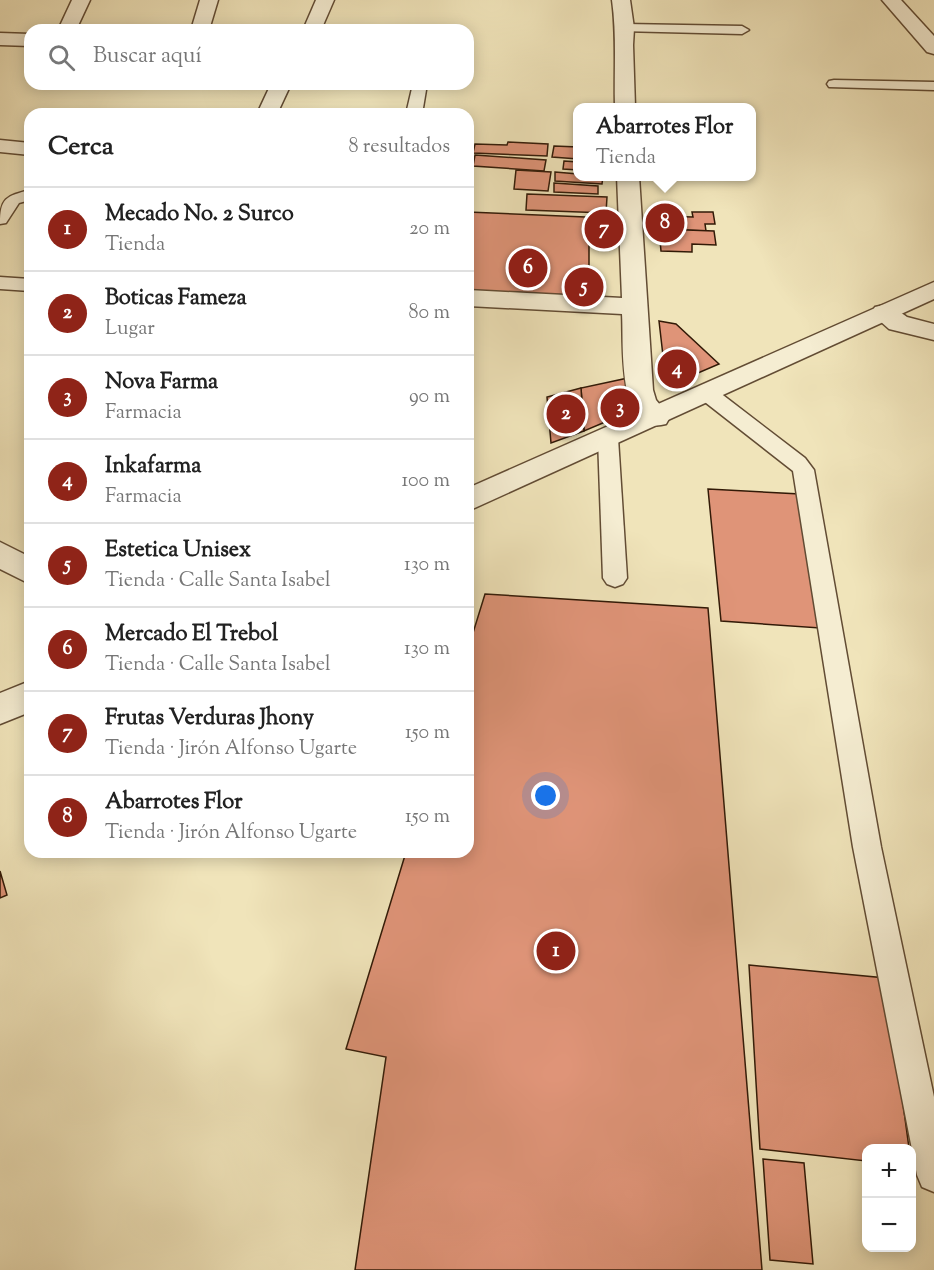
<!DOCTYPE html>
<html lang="es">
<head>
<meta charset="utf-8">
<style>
  body { margin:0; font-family:"Sorts Mill Goudy",serif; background:#f6f6f6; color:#222 }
  .controls { position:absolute; right:18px; bottom:18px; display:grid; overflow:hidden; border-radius:12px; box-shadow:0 3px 15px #0003 }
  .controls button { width:54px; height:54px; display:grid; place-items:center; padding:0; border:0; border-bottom:2px solid #e0e0e0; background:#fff; color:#222; font:30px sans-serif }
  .you { position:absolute; left:546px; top:796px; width:21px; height:21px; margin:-15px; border:4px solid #fff; border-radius:50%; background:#1a73e8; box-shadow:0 0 0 9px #1a73e833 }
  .badge { display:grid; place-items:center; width:39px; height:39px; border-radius:50%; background:#8f2418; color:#fff; font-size:20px; font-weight:700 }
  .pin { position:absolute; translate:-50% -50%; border:3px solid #fff; box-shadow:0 2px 6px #0006 }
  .popup { position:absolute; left:573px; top:103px; width:183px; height:78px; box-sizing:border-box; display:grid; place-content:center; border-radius:12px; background:#fff; filter:drop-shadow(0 2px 4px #0005); font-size:20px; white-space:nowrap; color:#767676 }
  .popup b { font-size:22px; color:#222 }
  .popup::after { content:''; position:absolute; left:50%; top:100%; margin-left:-12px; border:12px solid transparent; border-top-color:#fff }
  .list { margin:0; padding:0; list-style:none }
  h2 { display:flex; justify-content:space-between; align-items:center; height:78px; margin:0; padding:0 24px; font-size:26px }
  h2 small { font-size:20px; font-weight:400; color:#767676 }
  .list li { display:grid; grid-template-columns:39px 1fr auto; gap:18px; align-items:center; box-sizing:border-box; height:84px; padding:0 24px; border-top:2px solid #e0e0e0 }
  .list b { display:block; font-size:22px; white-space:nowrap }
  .list p { margin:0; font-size:20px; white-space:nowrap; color:#767676 }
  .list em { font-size:20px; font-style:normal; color:#767676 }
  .icon { flex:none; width:33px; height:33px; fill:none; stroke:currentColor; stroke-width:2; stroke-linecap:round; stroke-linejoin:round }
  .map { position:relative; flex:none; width:934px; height:1270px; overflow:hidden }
  .search { position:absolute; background:#fff; box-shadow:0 3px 15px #0003; left:24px; top:24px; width:450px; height:66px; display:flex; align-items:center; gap:15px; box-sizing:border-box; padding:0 21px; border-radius:18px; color:#767676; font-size:22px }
  .panel { position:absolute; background:#fff; box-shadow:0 3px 15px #0003; left:24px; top:108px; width:450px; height:750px; border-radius:18px }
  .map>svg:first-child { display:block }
  .building { fill:#df9478; stroke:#321a07; stroke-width:1.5 }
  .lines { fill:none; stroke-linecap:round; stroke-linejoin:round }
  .service-casing { stroke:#624c34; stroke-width:3 }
  .minor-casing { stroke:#624c34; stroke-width:3 }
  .tertiary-casing { stroke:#624c34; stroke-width:3 }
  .service { fill:#f5edd2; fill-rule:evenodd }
  .minor { fill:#f5edd2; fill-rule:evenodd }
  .tertiary { fill:#f5edd2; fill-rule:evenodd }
</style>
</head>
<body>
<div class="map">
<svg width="934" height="1270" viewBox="0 0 934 1270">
  <rect width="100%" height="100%" fill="#f0e4ba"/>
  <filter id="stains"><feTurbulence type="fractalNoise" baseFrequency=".00333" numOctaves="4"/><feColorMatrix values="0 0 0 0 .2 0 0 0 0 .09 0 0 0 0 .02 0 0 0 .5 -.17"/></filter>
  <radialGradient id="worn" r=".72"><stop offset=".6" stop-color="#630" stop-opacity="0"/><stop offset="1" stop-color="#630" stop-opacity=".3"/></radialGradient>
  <!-- building -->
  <g class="building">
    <polygon points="508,142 548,144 547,156 473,153 475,144 507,145"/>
    <polygon points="554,146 578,147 578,159 552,157"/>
    <polygon points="475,155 546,160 544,171 473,166"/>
    <polygon points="564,161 578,162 578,170 563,169"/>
    <polygon points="516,170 551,172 548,191 514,189"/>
    <polygon points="555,172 578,174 578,176 603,176 602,184 555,181"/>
    <polygon points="554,183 598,186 598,194 554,192"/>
    <polygon points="527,194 607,197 606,213 526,210"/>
    <polygon points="468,212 609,218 610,244 589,243 589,296 468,292"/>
    <polygon points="692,212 713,212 715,224 705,224 706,231 659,229 658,216 693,217"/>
    <polygon points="659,229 714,231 716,245 692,244 692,252 661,251"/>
    <polygon points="659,321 676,324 719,364 684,379 665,373"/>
    <polygon points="628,378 631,403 617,417 584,431 581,388"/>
    <polygon points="581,388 584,431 551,443 547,397"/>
    <polygon points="708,489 800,494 820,628 721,621"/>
    <polygon points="485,594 708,608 762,1270 355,1270 386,1057 346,1049 406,852 468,852 468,649"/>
    <polygon points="0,871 7,895 0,898"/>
    <polygon points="749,965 886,978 909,1148 866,1148 866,1161 760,1149"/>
    <polygon points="763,1159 804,1163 813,1264 770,1260"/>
  </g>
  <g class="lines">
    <!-- service casing -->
    <g class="service-casing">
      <g id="service">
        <polygon points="625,24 742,26 749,30 742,34 620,31 618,28 620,25"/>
        <polygon points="834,80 934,82 934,90 829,87 827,84 829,81"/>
        <polygon points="413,84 427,84 422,114 406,114"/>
        <path d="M 30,190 L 30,200 L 19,203 L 6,223 L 0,224 C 0,198 6,196 30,190 Z"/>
        <polygon points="0,277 30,279 30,291 0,289"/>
        <polygon points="708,387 715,389 805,458 814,470 881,847 934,1097 934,1192 922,1187 917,1175 853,847 793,471 701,399 698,394 701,389"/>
        <polygon points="608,431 615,433 618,438 627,578 623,584 615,587 607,584 603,578 598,438 601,433"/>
      </g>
    </g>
    <!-- minor casing -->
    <g class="minor-casing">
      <g id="minor">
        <polygon points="72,0 90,0 76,30 58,30"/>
        <polygon points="200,0 218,0 209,30 191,30"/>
        <polygon points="316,0 334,0 321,30 303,30"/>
        <path d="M 612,0 L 630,0 L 634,28 L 633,45 L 635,107 L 615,107 C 614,71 617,35 612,0 Z"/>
        <polygon points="882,0 901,0 934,36 934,54 927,52"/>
        <polygon points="0,33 30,34 30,46 0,45"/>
        <polygon points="271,84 291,84 277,114 257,114"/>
        <polygon points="0,140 30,143 30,155 0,152"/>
        <path d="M 617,176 L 639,176 L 653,390 L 656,400 L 670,417 L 666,424 C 616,438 624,343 622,314 L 468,306 L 468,290 L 622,298 Z"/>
        <polygon points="884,305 893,307 907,317 934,324 934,340 889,329 871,313 875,307"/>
        <polygon points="0,542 30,557 30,584 0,569"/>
      </g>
    </g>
    <!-- tertiary casing -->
    <g class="tertiary-casing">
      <g id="tertiary">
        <polygon points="934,282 934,299 468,511 468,488"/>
        <polygon points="30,681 30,712 0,724 0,693"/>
      </g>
    </g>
    <!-- service -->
    <use href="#service" class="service"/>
    <!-- minor -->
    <use href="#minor" class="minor"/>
    <!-- tertiary -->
    <use href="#tertiary" class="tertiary"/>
  </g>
  <rect width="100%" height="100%" filter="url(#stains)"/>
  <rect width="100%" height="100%" fill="url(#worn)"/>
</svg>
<div class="controls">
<button>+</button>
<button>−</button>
</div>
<div class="you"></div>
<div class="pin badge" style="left:556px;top:951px">1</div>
<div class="pin badge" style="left:566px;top:414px">2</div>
<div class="pin badge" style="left:620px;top:408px">3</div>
<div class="pin badge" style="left:677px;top:369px">4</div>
<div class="pin badge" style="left:584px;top:287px">5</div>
<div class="pin badge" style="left:528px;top:268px">6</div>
<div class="pin badge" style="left:604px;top:229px">7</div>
<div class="pin badge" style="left:665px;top:223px">8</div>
<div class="popup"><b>Abarrotes Flor</b>Tienda</div>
<div class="search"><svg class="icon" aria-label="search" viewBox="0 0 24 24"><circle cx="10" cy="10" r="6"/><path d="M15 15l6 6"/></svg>Buscar aquí</div>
<section class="panel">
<h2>Cerca<small>8 resultados</small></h2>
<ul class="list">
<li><span class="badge">1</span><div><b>Mecado No. 2 Surco</b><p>Tienda</p></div><em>20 m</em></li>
<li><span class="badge">2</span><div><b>Boticas Fameza</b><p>Lugar</p></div><em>80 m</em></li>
<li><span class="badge">3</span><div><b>Nova Farma</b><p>Farmacia</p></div><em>90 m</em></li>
<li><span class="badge">4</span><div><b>Inkafarma</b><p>Farmacia</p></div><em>100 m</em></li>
<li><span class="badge">5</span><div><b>Estetica Unisex</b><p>Tienda · Calle Santa Isabel</p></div><em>130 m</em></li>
<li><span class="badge">6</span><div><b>Mercado El Trebol</b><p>Tienda · Calle Santa Isabel</p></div><em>130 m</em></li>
<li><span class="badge">7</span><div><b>Frutas Verduras Jhony</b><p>Tienda · Jirón Alfonso Ugarte</p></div><em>150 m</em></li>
<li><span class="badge">8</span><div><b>Abarrotes Flor</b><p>Tienda · Jirón Alfonso Ugarte</p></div><em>150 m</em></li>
</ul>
</section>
</div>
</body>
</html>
